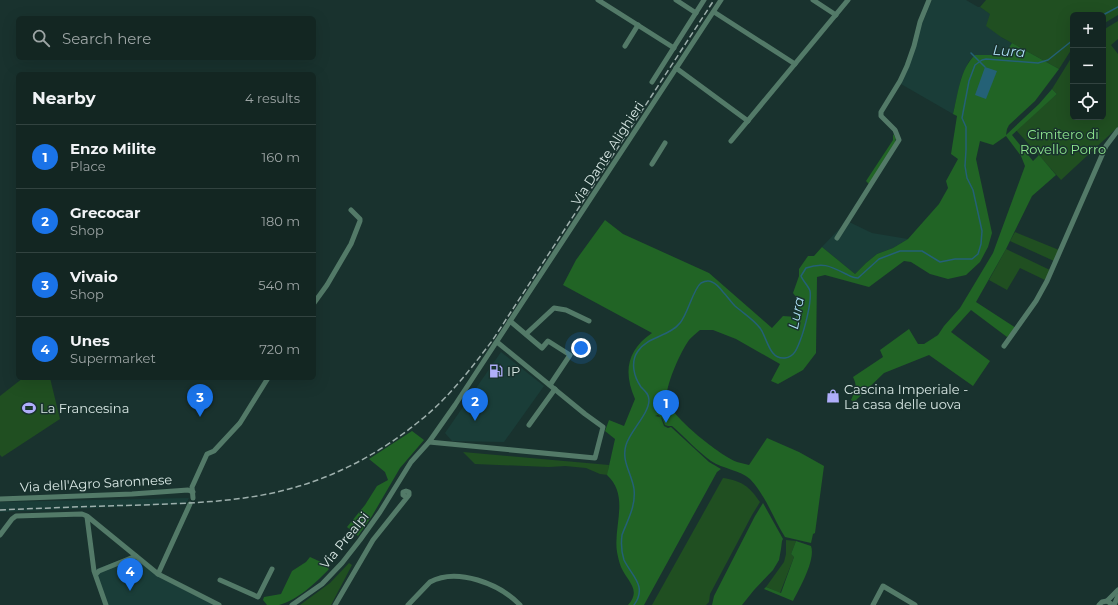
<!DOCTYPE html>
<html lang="en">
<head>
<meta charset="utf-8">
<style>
  body { margin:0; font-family:Montserrat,sans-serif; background:#1c2e2a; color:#f1f3f6 }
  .controls { position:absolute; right:12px; top:12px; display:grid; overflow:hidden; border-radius:6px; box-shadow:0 4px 16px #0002 }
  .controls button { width:36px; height:36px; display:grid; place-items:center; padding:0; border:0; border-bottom:1px solid #324340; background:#132622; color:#f1f3f6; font:20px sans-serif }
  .you { position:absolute; left:581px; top:348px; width:14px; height:14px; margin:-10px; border:3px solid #fff; border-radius:50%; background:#1a73e8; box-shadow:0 0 0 6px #1a73e833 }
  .badge { display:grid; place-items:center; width:26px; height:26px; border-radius:50%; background:#1a73e8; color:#fff; font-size:13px; font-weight:700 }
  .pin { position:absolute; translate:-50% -33px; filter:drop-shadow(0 1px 2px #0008) }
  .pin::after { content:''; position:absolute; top:21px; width:14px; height:12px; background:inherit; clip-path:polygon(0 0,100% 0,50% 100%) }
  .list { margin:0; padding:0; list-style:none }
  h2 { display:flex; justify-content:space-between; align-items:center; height:52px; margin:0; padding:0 16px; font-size:17px }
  h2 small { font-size:13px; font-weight:400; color:#9da5a5 }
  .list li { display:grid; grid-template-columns:26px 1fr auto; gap:12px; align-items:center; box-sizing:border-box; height:64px; padding:0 16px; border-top:1px solid #324340 }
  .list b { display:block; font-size:15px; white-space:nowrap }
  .list p { margin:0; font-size:13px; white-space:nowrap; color:#9da5a5 }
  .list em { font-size:13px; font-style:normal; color:#9da5a5 }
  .icon { flex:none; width:22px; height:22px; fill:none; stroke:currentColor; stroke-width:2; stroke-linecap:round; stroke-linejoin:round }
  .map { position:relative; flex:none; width:1118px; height:605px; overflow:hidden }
  .search { position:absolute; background:#132622; box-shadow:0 4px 16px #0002; left:16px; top:16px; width:300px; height:44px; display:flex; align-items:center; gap:10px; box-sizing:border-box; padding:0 14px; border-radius:6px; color:#9da5a5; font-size:15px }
  .panel { position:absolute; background:#132622; box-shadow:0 4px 16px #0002; left:16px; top:72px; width:300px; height:308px; border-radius:6px }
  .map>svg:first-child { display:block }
  .built { fill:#1a3d38 }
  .green { fill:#204f21 }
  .forest { fill:#216425 }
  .water { fill:#246176 }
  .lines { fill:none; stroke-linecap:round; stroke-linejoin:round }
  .stream { stroke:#246176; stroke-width:1.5 }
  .minor { stroke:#537a68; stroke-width:5 }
  .rail { stroke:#9dafac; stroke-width:1.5; stroke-dasharray:6 3; stroke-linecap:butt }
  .labels { text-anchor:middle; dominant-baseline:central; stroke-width:3; stroke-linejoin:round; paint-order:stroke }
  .park-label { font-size:13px; fill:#90e990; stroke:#19322e }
  .street-label { font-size:13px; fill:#d9e8e5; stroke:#19322e }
  .poi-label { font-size:13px; fill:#d9e8e5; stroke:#19322e; text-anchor:start }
  .water-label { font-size:14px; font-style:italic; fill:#acdff3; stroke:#19322e }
</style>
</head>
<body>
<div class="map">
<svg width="1118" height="605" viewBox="0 0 1118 605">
  <rect width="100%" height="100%" fill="#19322e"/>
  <!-- built -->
  <g class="built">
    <polygon points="932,0 966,0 978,7 980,7 991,14 1001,37 1012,43 1004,55 975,55 969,61 961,79 953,114 901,84 904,66"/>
    <polygon points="845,220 872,233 908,239 893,248 877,254 866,263 855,274 822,247 841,227"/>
    <polygon points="501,352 544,386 504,442 452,441 445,433"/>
    <polygon points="189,498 186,504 0,512 0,502"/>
    <polygon points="132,556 156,574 216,605 103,605 93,570"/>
  </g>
  <!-- green -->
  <g class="green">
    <polygon points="986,0 1118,0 1118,15 1103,24 1103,15 1073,15 1073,47 1059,69 1001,37 986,26 990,14 980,7"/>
    <polygon points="1118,21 1118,39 1111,45 1118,54 1118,127 1061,180 1016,130 1057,94 1052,89 1073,55 1073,117 1103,117 1103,30"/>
    <polygon points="1015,232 1059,250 1054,261 1010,241"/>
    <polygon points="1006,249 1050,270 1045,280 1020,268 1007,290 989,280"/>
    <polygon points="23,378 50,378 60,419 2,457 0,455 0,396"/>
    <polygon points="463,452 609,465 608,475 600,474 586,468 565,466 549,467 475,464"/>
    <path d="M 723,478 C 742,481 749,486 760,502 L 752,515 L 710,594 L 709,602 L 706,605 L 652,605 Z"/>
    <polygon points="786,540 796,541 791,554 794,557 780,593 766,587 784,562 786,554"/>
    <polygon points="349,563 352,565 331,605 300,605 330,583"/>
  </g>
  <!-- forest -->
  <g class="forest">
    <path d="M 1012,43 L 1059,69 L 1035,101 L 1009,125 L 1007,129 L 1006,135 L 1039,104 L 1052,89 L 1057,94 L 1012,135 L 1033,161 L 1039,155 L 1056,175 L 1032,196 L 1006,249 L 976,302 L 1016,328 L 1007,337 L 971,310 L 951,332 L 990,361 L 973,386 L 929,355 L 884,373 L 854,402 L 851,400 C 855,391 858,387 853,377 L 883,357 L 880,350 L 909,329 L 918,344 L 924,344 L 938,335 L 944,326 L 960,308 L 993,253 L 1025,166 L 1021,156 L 1006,136 L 993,145 L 980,141 L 976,159 L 992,233 L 988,247 L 980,262 L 966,275 L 948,279 L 930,274 L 911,262 L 904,261 L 869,287 L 825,275 L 817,277 L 816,353 L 803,370 L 778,384 L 771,381 L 780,364 L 736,339 L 713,330 L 700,330 C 696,333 692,337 689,340 C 681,351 664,388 667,400 C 671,417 721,456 737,462 C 741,463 745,464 749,465 L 767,438 L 799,452 L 824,466 L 815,533 L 813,534 L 811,543 L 785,537 C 773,518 766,496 750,479 C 740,470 723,469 711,461 C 697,451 685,437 672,426 L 668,426 L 665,425 L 662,418 L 658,415 L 655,416 L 661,417 L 664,426 L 668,428 L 671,427 L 709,462 L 721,469 L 717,472 L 644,605 L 628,605 C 642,590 627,581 621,567 C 619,562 618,557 617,552 C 613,526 630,496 607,475 L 615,439 L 605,431 L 609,420 L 624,426 L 635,399 C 623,372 627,350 652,333 L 563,285 L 576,260 L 605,220 L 623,234 L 709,273 L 772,328 L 783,316 L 796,317 L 800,302 L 793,293 L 799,276 L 799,269 L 808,256 L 814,256 L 822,247 L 855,274 L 866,263 L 877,254 L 893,248 L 908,239 L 939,204 L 948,188 L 946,181 L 958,159 L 951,154 L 957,116 L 953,114 C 958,94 960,69 975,55 L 1004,55 Z"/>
    <polygon points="893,134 896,138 895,143 869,184 866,181 893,140"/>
    <polygon points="412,431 424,440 400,468 372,516 358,536 347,527 365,505 377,486 388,480 385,472 369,459"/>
    <polygon points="763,503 783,539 782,541 781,549 779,560 773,570 754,590 742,605 712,605 714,596 755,516"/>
    <path d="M 796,541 L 811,546 C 816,560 799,589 793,601 L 764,589 L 766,587 L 781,593 L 794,557 L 791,554 Z"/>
    <path d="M 310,557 L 321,562 L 329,569 C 317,582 296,601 279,605 C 275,605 271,605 267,605 L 263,600 L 264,597 L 281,594 L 292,571 L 306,562 Z"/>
  </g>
  <!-- water -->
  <polygon class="water" points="985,67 997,71 986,99 975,95"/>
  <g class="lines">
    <!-- stream -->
    <g class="stream">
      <polyline points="1103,15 1118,7"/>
      <polyline points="971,53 985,67"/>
      <path d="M 634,605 C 648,586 631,575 624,560 C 621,551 621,543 622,535 C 628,519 636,506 634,489 C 632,474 621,461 626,445 C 630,431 649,414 649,400 C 649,394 645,391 641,387 C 634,377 630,362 638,351 C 648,336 669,337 680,323 C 688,314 693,289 701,283 C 705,281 708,280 712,282 C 717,284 720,288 723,292 C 727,296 731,302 735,306 C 743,313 753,319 760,328 C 767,337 769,360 785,358 C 794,357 797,349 800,341 C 804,331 812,302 810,291 C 809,287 803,281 801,276 L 806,268 C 823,262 830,266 846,274 C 850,276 853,278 858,278 L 879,259 L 900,251 L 922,251 L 940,262 L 955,259 L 972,259 L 978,254 L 981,244 L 982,231 L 973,190 L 967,178 L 965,166 L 966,150 L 966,127 L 962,118 L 969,81 L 975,65 L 982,60 L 986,59 L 1038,63 L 1048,60 L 1073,40"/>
    </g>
    <!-- minor -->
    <g class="minor">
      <polyline points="598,0 674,48"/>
      <polyline points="676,0 696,13"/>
      <polyline points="813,0 836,15"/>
      <polyline points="714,12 795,64"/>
      <polyline points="625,46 638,25"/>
      <polyline points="676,68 748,121"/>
      <polyline points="652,82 704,0"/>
      <polyline points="731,141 848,0"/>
      <polyline points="652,164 665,143"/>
      <polyline points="837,238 899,140 895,130 881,116 881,112 900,81 907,66 914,46 920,22 929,0"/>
      <polyline points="314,303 327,285 351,244 360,221 360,219 351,210"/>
      <polyline points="510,321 542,348 548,341 570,355 550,385"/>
      <polyline points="526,334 554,308 566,310 589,321"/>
      <polyline points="1004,346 1036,301 1047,281 1106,146 1118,130"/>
      <polyline points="529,425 555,389"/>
      <polyline points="429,442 595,458 603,427 585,414 497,342"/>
      <polyline points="193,498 192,487 207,454 214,451 240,423 268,378"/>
      <polyline points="0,499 132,494 188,490 193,492"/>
      <polyline points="87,517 94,571 106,605"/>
      <polyline points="0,535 12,519 16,516 82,514 87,516 158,574 219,605"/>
      <polyline points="96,574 99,571 136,556"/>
      <polyline points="158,574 190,504"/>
      <polyline points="220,580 258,597 272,569"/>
      <polyline points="1107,601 1118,590"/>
      <polyline points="292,605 322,584 342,563 360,540 380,512 411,462 429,442 455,405 721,0"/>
      <polyline points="335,605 373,540 409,495 409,492 406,491 403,492 403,495 406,497"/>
      <path d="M 408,605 L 430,582 C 457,567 500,584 520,605"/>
      <polyline points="873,605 883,586 915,605"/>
      <polyline points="1099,605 1102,602 1107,601 1113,605"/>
      <polyline points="1114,605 1118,596"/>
    </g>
    <!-- rail -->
    <path class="rail" d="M 0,510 C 47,508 95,506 142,505 C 191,503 241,502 289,489 C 335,477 380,453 417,423 C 447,400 469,371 492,341 L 714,0"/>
  </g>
  <!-- icons -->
  <defs>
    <g id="fuel-bare" transform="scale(1.08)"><path d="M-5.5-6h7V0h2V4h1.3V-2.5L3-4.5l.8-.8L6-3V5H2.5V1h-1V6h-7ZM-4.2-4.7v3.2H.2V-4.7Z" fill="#afaefa" stroke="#19322e" stroke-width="2.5" paint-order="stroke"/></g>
    <g id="shop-bare" transform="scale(1.08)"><path d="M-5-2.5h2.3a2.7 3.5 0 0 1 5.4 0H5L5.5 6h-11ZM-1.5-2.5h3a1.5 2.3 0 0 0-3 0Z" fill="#afaefa" stroke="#19322e" stroke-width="2.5" paint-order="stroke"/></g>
    <g id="stadium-bare" transform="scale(1.08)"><path d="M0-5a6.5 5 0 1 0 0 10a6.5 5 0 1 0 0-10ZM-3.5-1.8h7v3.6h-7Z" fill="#afaefa" stroke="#19322e" stroke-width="2.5" paint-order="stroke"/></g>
  </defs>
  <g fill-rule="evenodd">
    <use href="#fuel-bare" x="496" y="371"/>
    <use href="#shop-bare" x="833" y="396"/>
    <use href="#stadium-bare" x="29" y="408"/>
  </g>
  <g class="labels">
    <!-- park labels -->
    <g class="park-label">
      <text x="1063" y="134">Cimitero di<tspan x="1063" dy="15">Rovello Porro</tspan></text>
    </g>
    <!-- street labels -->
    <g class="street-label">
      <text transform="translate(607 153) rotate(-57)">Via Dante Alighieri</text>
      <text transform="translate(96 483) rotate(-3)">Via dell'Agro Saronnese</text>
      <text transform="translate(344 540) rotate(-51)">Via Prealpi</text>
    </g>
    <!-- poi labels -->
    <g class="poi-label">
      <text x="507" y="371">IP</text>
      <text x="844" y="389">Cascina Imperiale -<tspan x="844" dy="15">La casa delle uova</tspan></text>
      <text x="40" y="408">La Francesina</text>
    </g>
    <!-- water labels -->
    <g class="water-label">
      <text transform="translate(1009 51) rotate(4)">Lura</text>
      <text transform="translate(796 313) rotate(-79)">Lura</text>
    </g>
  </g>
</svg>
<div class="controls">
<button>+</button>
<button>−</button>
<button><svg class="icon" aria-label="locate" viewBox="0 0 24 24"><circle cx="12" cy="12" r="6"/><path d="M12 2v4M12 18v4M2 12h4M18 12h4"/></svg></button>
</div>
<div class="you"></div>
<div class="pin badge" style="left:666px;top:423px">1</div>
<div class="pin badge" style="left:475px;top:421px">2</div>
<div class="pin badge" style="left:200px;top:417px">3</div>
<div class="pin badge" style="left:130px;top:591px">4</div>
<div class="search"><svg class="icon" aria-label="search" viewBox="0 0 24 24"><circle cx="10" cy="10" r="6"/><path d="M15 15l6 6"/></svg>Search here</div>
<section class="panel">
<h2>Nearby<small>4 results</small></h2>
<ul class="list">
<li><span class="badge">1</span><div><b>Enzo Milite</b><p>Place</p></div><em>160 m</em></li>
<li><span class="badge">2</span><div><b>Grecocar</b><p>Shop</p></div><em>180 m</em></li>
<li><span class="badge">3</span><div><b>Vivaio</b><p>Shop</p></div><em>540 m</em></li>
<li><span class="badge">4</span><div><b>Unes</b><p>Supermarket</p></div><em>720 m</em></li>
</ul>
</section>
</div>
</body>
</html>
